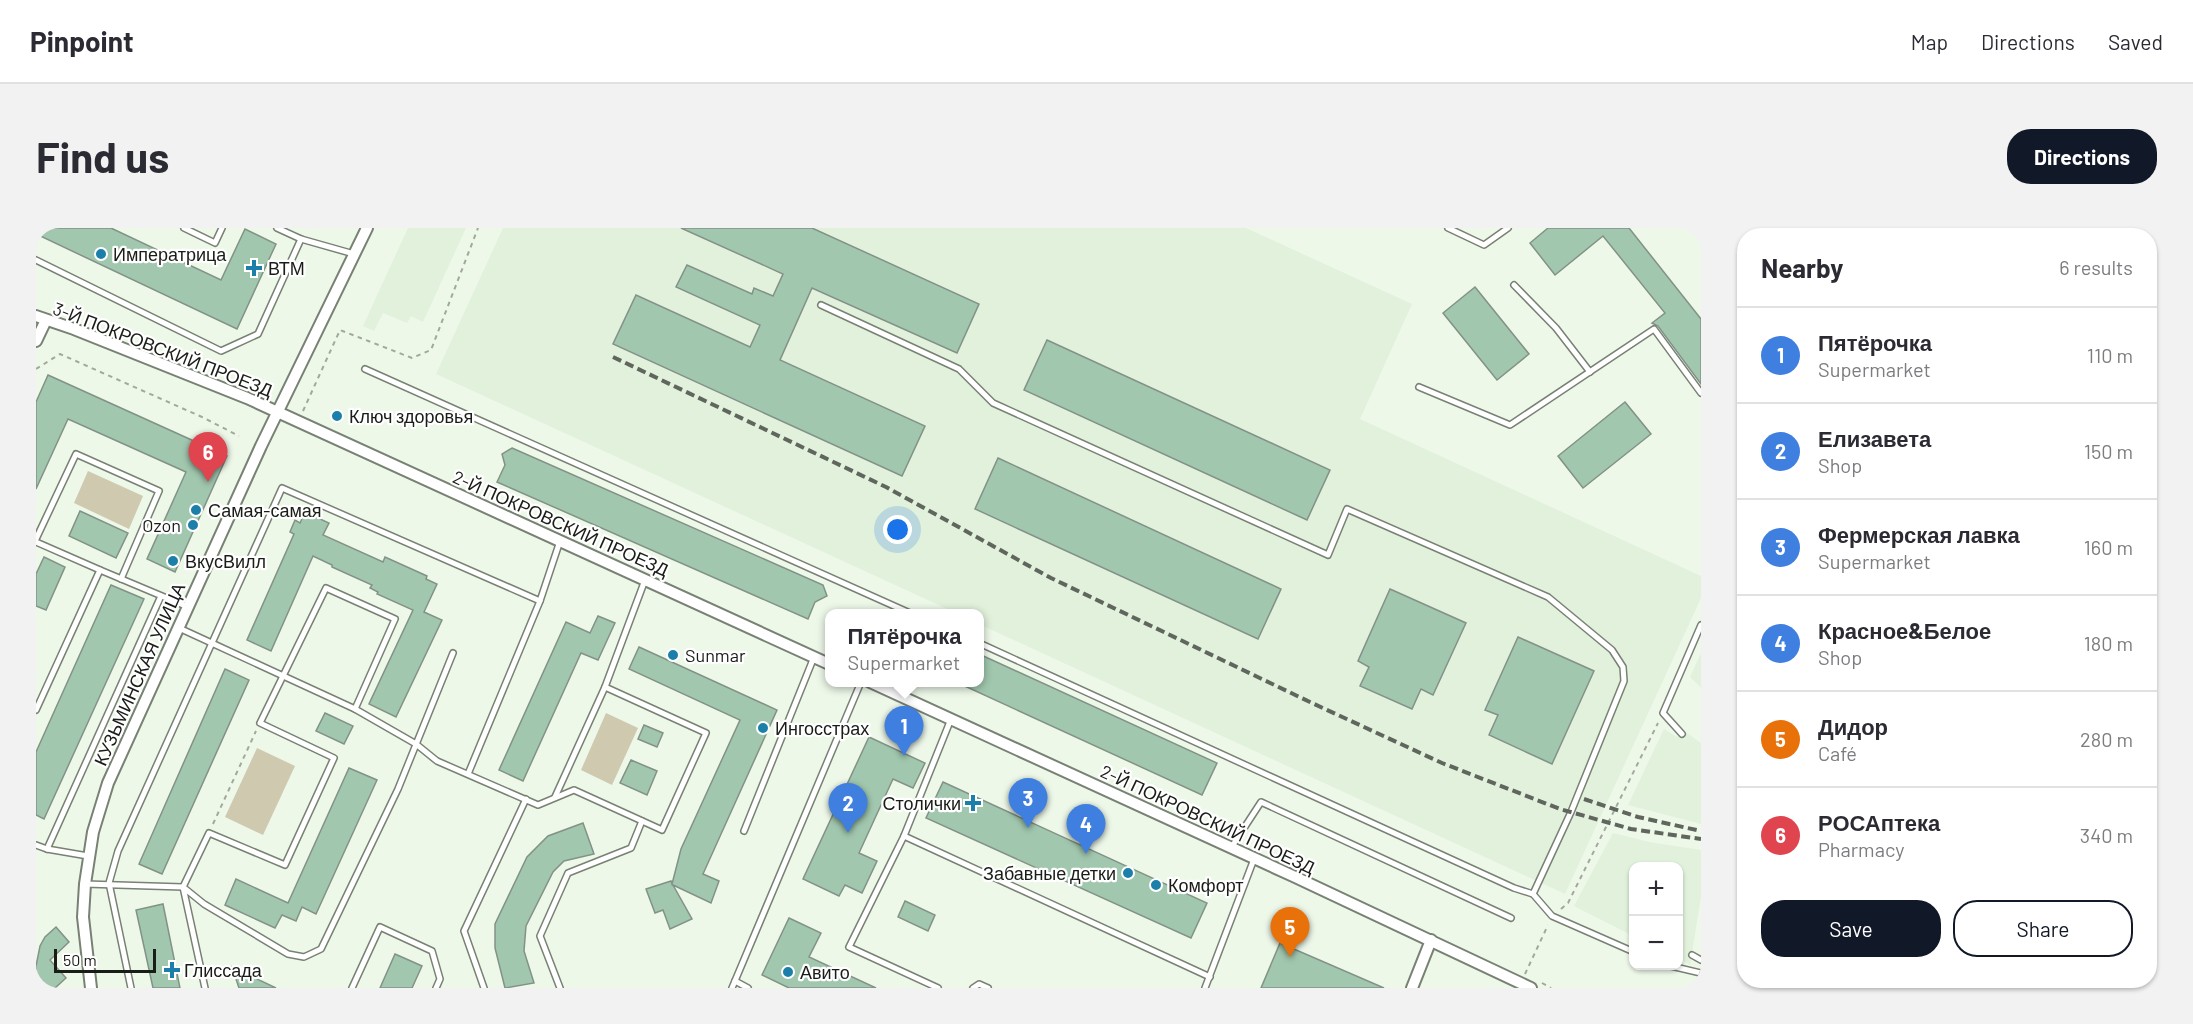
<!DOCTYPE html>
<html lang="en">
<head>
<meta charset="utf-8">
<style>
  body { margin:0; font-family:Barlow,sans-serif; background:#f2f2f3; color:#2b2b33 }
  .controls { position:absolute; right:18px; bottom:18px; display:grid; overflow:hidden; border-radius:12px; box-shadow:0 2px 4px #0004 }
  .controls button { width:54px; height:54px; display:grid; place-items:center; padding:0; border:0; border-bottom:2px solid #e1e1e2; background:#fff; color:#2b2b33; font:30px sans-serif }
  .scale { position:absolute; left:18px; bottom:15px; width:102px; box-sizing:border-box; padding-left:6px; border:3px solid #191c17; border-top:0; font-size:16px; line-height:21px; white-space:nowrap; color:#191c17; -webkit-text-stroke:4px #fff; paint-order:stroke }
  .you { position:absolute; left:862px; top:302px; width:21px; height:21px; margin:-15px; border:4px solid #fff; border-radius:50%; background:#1a73e8; box-shadow:0 0 0 9px #1a73e833 }
  .badge { display:grid; place-items:center; width:39px; height:39px; border-radius:50%; background:#111827; color:#fff; font-size:20px; font-weight:700 }
  .pin { position:absolute; translate:-50% -50px; filter:drop-shadow(0 2px 3px #0008) }
  .pin::after { content:''; position:absolute; top:32px; width:21px; height:18px; background:inherit; clip-path:polygon(0 0,100% 0,50% 100%) }
  .popup { position:absolute; left:789px; top:381px; width:159px; height:78px; box-sizing:border-box; display:grid; place-content:center; border-radius:12px; background:#fff; filter:drop-shadow(0 2px 4px #0005); font-size:20px; white-space:nowrap; color:#7c7c81 }
  .popup b { font-size:22px; color:#2b2b33 }
  .popup::after { content:''; position:absolute; left:50%; top:100%; margin-left:-12px; border:12px solid transparent; border-top-color:#fff }
  .list { margin:0; padding:0; list-style:none }
  h2 { display:flex; justify-content:space-between; align-items:center; height:78px; margin:0; padding:0 24px; font-size:26px }
  h2 small { font-size:20px; font-weight:400; color:#7c7c81 }
  .list li { display:grid; grid-template-columns:39px 1fr auto; gap:18px; align-items:center; box-sizing:border-box; height:96px; padding:0 24px; border-top:2px solid #e1e1e2 }
  .list b { display:block; font-size:22px; white-space:nowrap }
  .list p { margin:0; font-size:20px; white-space:nowrap; color:#7c7c81 }
  .list em { font-size:20px; font-style:normal; color:#7c7c81 }
  .actions { display:flex; gap:12px; padding:18px 24px }
  .actions a { flex:1; padding:14px 0; border:2px solid #111827; border-radius:24px; text-align:center; font-size:21px; color:#111827 }
  .actions .main { background:#111827; color:#fff }
  .map { position:relative; flex:none; width:1665px; height:760px; overflow:hidden; border-radius:24px }
  header { display:flex; align-items:center; gap:36px; box-sizing:border-box; height:84px; padding:0 30px; background:#fff; border-bottom:2px solid #e1e1e2 }
  header strong { font-size:28px }
  nav { display:flex; gap:33px; margin-inline-start:auto; font-size:21px }
  .intro { display:flex; align-items:center; justify-content:space-between; box-sizing:border-box; height:144px; padding:0 36px }
  h1 { margin:0; font-size:42px }
  .button { padding:15px 27px; border-radius:24px; background:#111827; color:#fff; font-size:21px; font-weight:700 }
  main { display:flex; gap:36px; padding:0 36px }
  aside { flex:1; background:#fff; border-radius:24px; box-shadow:0 2px 4px #0004 }
  .map>svg:first-child { display:block }
  .built { fill:#e1f1db }
  .green { fill:#cfcaaf }
  .building { fill:#a1c7ae; stroke:#839288; stroke-width:1.5 }
  .lines { fill:none; stroke-linecap:round; stroke-linejoin:round }
  .service-casing { stroke:#788174; stroke-width:8 }
  .minor-casing { stroke:#788174; stroke-width:14 }
  .path { stroke:#a1a99d; stroke-width:2; stroke-dasharray:4.5 4.5; stroke-linecap:butt }
  .service { stroke:#fff; stroke-width:5 }
  .minor { stroke:#fff; stroke-width:10 }
  .rail { stroke:#60665e; stroke-width:4; stroke-dasharray:9 4.5; stroke-linecap:butt }
  .poi-dot { fill:#1c7faa; stroke:#fff; stroke-width:2 }
  .labels { text-anchor:middle; dominant-baseline:central; stroke-width:4.5; stroke-linejoin:round; paint-order:stroke }
  .poi-label { font-size:18px; fill:#191c17; stroke:#fff; text-anchor:start }
  .street-label { font-size:18px; fill:#191c17; stroke:#fff }
</style>
</head>
<body>
<header>
<strong>Pinpoint</strong>
<nav><a>Map</a><a>Directions</a><a>Saved</a></nav>
</header>
<div class="intro"><h1>Find us</h1><a class="button">Directions</a></div>
<main>
<div class="map">
<svg width="1665" height="760" viewBox="0 0 1665 760">
  <rect width="100%" height="100%" fill="#edf8e9"/>
  <!-- built -->
  <g class="built">
    <polygon points="372,0 430,0 387,94 375,88 371,95 347,85 338,103 327,98"/>
    <polygon points="467,0 1210,0 1376,76 1324,191 1665,348 1665,370 1529,666 943,396 943,386 920,385 400,146"/>
    <polygon points="1665,425 1665,460 1654,449"/>
    <polygon points="1628,501 1641,509 1648,503 1665,515 1665,596 1592,577"/>
    <polygon points="1577,605 1613,614 1665,622 1665,669 1654,737 1643,731 1642,638 1598,638 1597,708 1538,678"/>
  </g>
  <!-- green -->
  <g class="green">
    <polygon points="52,243 107,268 93,301 38,275"/>
    <polygon points="570,485 602,500 576,557 545,542"/>
    <polygon points="221,520 259,538 227,607 189,589"/>
  </g>
  <!-- building -->
  <g class="building">
    <polygon points="0,0 75,0 185,52 209,1 240,16 201,101 0,6"/>
    <polygon points="645,0 776,0 943,76 921,125 776,60 744,132 889,198 866,248 577,116 600,67 714,119 724,97 640,59 651,37 716,66 718,60 737,68 747,46"/>
    <polygon points="1512,0 1593,0 1665,91 1665,156 1622,98 1616,95 1629,85 1567,8 1519,47 1494,15"/>
    <polygon points="1439,59 1493,126 1461,152 1407,85"/>
    <polygon points="1011,112 1294,242 1271,292 988,162"/>
    <polygon points="12,147 191,228 139,344 111,331 150,244 32,191 0,261 0,174"/>
    <polygon points="1589,174 1615,206 1547,260 1522,228"/>
    <polygon points="476,220 787,357 791,368 779,374 772,391 461,254 469,237 466,226"/>
    <polygon points="962,230 1245,361 1222,411 939,281"/>
    <polygon points="44,283 92,305 80,330 33,308"/>
    <polygon points="269,284 293,295 287,307 347,334 349,329 391,348 390,351 401,356 388,384 406,392 360,489 333,476 377,382 341,366 342,364 334,360 336,357 296,339 296,337 277,328 235,423 211,412 258,306 254,304 259,292 264,295"/>
    <polygon points="8,329 29,339 10,382 0,378 0,346"/>
    <polygon points="75,357 108,371 8,591 0,587 0,524"/>
    <polygon points="1354,361 1430,395 1397,467 1385,461 1376,481 1324,458 1333,439 1322,433"/>
    <polygon points="562,388 579,395 562,432 545,425 487,553 463,542 530,394 554,405"/>
    <polygon points="1482,409 1558,443 1516,536 1453,507 1462,487 1449,482"/>
    <polygon points="603,419 741,482 667,646 683,653 675,675 637,657 656,691 634,701 627,682 619,685 610,661 635,653 636,656 645,621 704,492 593,441"/>
    <polygon points="943,426 1181,535 1166,567 920,454 943,454"/>
    <polygon points="189,441 213,452 126,646 103,636"/>
    <polygon points="289,485 317,498 308,516 280,503"/>
    <polygon points="608,497 627,505 621,519 602,511"/>
    <polygon points="833,509 889,535 877,560 857,551 823,625 841,633 826,665 809,657 803,668 767,651"/>
    <polygon points="595,532 621,543 611,567 584,555"/>
    <polygon points="313,540 341,552 280,686 266,679 260,693 246,687 239,700 189,677 200,651 252,675"/>
    <polygon points="907,554 1171,675 1155,710 890,590"/>
    <polygon points="547,595 558,626 528,633 517,644 490,698 488,723 498,755 469,760 459,720 459,696 491,629 512,608"/>
    <polygon points="869,673 899,687 892,703 862,689"/>
    <polygon points="127,676 144,760 117,760 100,682"/>
    <polygon points="753,690 785,705 773,729 840,760 753,760 726,747"/>
    <polygon points="20,699 33,714 14,732 30,750 19,760 0,760 0,738 4,718 9,709"/>
    <polygon points="1244,715 1348,760 1225,760"/>
    <polygon points="359,726 386,738 376,760 344,760"/>
    <polygon points="196,739 240,760 203,760"/>
  </g>
  <g class="lines">
    <!-- service casing -->
    <g class="service-casing">
      <g id="service">
        <polyline points="148,0 179,15 186,0"/>
        <polyline points="241,0 265,11 318,26"/>
        <polyline points="1412,0 1448,17 1472,0"/>
        <polyline points="0,32 185,123 222,106 265,11"/>
        <polyline points="1478,57 1520,100 1554,144"/>
        <polyline points="785,77 923,141 957,175 1292,327 1311,281 1512,369 1576,422 1587,439 1588,453 1535,584 1497,666"/>
        <polyline points="329,141 876,386"/>
        <polyline points="1383,159 1474,197 1618,101 1665,165"/>
        <polyline points="0,311 40,226 123,263 85,351"/>
        <polyline points="0,314 64,342"/>
        <polyline points="143,400 319,481 380,516 401,533 502,577 538,562 626,602 670,505 569,459"/>
        <polyline points="943,415 1478,660 1497,666 1516,688 1598,724"/>
        <polyline points="0,482 64,342 152,379"/>
        <polyline points="1646,506 1627,485 1665,397"/>
        <polyline points="432,546 504,373"/>
        <polyline points="519,569 569,459 609,352"/>
        <polyline points="708,603 778,429"/>
        <polyline points="868,608 1174,749"/>
        <polyline points="0,617 11,621 52,628"/>
        <polyline points="1195,620 1225,574 1475,690"/>
        <polyline points="11,621 125,368"/>
        <polyline points="49,656 147,659 168,676 252,726 268,729 285,721 362,561 417,425"/>
        <polyline points="1656,727 1665,732"/>
        <polyline points="1635,738 1665,745"/>
        <polyline points="699,753 712,760"/>
        <polyline points="95,760 73,655 82,623 246,260 504,373 524,313"/>
        <polyline points="169,760 147,659 173,605 249,637 298,530 224,495 290,360 359,391 319,481"/>
        <polyline points="316,760 344,699 396,723 404,751 400,760"/>
        <polyline points="448,760 428,703 490,571"/>
        <polyline points="524,760 504,708 532,645 595,620 606,593"/>
        <polyline points="696,760 825,454"/>
        <polyline points="902,760 813,719 868,608 915,491"/>
        <polyline points="937,760 943,756 952,760"/>
        <polyline points="1169,760 1218,631"/>
      </g>
    </g>
    <!-- minor casing -->
    <g class="minor-casing">
      <g id="minor">
        <polyline points="0,88 38,101 211,170 793,436"/>
        <polyline points="0,113 10,92"/>
        <polyline points="834,454 1257,648 1495,760"/>
        <polyline points="55,760 47,689 49,656 57,604 72,555 225,218 331,0"/>
        <polyline points="1376,760 1395,712"/>
      </g>
    </g>
    <!-- path -->
    <g class="path">
      <polyline points="0,141 24,126 166,189 203,208"/>
      <polyline points="267,183 304,102 376,130 395,122 442,0"/>
      <polyline points="177,596 220,503"/>
      <polyline points="1525,681 1532,675 1622,495"/>
      <polyline points="1489,746 1512,697"/>
      <polyline points="1506,755 1515,760"/>
    </g>
    <!-- service -->
    <use href="#service" class="service"/>
    <!-- minor -->
    <use href="#minor" class="minor"/>
    <!-- rail -->
    <g class="rail">
      <polyline points="577,129 850,259 1015,350 1276,475 1406,535 1524,581 1595,601 1665,611"/>
      <polyline points="1548,571 1602,589 1665,603"/>
    </g>
  </g>
  <!-- markers -->
  <g class="poi-dot">
    <circle cx="65" cy="26" r="6"/>
    <path d="M215 31h6v6h6v6h-6v6h-6v-6h-6v-6h6z"/>
    <circle cx="301" cy="188" r="6"/>
    <circle cx="160" cy="282" r="6"/>
    <circle cx="157" cy="297" r="6"/>
    <circle cx="137" cy="333" r="6"/>
    <circle cx="637" cy="427" r="6"/>
    <circle cx="727" cy="500" r="6"/>
    <path d="M934 566h6v6h6v6h-6v6h-6v-6h-6v-6h6z"/>
    <circle cx="1092" cy="645" r="6"/>
    <circle cx="1120" cy="657" r="6"/>
    <path d="M133 733h6v6h6v6h-6v6h-6v-6h-6v-6h6z"/>
    <circle cx="752" cy="744" r="6"/>
  </g>
  <g class="labels">
    <!-- poi labels -->
    <g class="poi-label">
      <text x="77" y="26">Императрица</text>
      <text x="232" y="40">ВТМ</text>
      <text x="313" y="188">Ключ здоровья</text>
      <text x="172" y="282">Самая-самая</text>
      <text x="145" y="297" text-anchor="end">Ozon</text>
      <text x="149" y="333">ВкусВилл</text>
      <text x="649" y="427">Sunmar</text>
      <text x="739" y="500">Ингосстрах</text>
      <text x="925" y="575" text-anchor="end">Столички</text>
      <text x="1080" y="645" text-anchor="end">Забавные детки</text>
      <text x="1132" y="657">Комфорт</text>
      <text x="148" y="742">Глиссада</text>
      <text x="764" y="744">Авито</text>
    </g>
    <!-- street labels -->
    <g class="street-label">
      <text transform="translate(127 121) rotate(21)">3-Й ПОКРОВСКИЙ ПРОЕЗД</text>
      <text transform="translate(525 295) rotate(24)">2-Й ПОКРОВСКИЙ ПРОЕЗД</text>
      <text transform="translate(103 446) rotate(-66)">КУЗЬМИНСКАЯ УЛИЦА</text>
      <text transform="translate(1172 591) rotate(25)">2-Й ПОКРОВСКИЙ ПРОЕЗД</text>
    </g>
  </g>
</svg>
<div class="controls">
<button>+</button>
<button>−</button>
</div>
<div class="scale">50 m</div>
<div class="you"></div>
<div class="pin badge" style="left:868px;top:528px;background:#3f7fe0">1</div>
<div class="popup"><b>Пятёрочка</b>Supermarket</div>
<div class="pin badge" style="left:812px;top:605px;background:#3f7fe0">2</div>
<div class="pin badge" style="left:992px;top:600px;background:#3f7fe0">3</div>
<div class="pin badge" style="left:1050px;top:626px;background:#3f7fe0">4</div>
<div class="pin badge" style="left:1254px;top:729px;background:#e8710a">5</div>
<div class="pin badge" style="left:172px;top:254px;background:#e0444e">6</div>
</div>
<aside>
<h2>Nearby<small>6 results</small></h2>
<ul class="list">
<li><span class="badge" style="background:#3f7fe0">1</span><div><b>Пятёрочка</b><p>Supermarket</p></div><em>110 m</em></li>
<li><span class="badge" style="background:#3f7fe0">2</span><div><b>Елизавета</b><p>Shop</p></div><em>150 m</em></li>
<li><span class="badge" style="background:#3f7fe0">3</span><div><b>Фермерская лавка</b><p>Supermarket</p></div><em>160 m</em></li>
<li><span class="badge" style="background:#3f7fe0">4</span><div><b>Красное&amp;Белое</b><p>Shop</p></div><em>180 m</em></li>
<li><span class="badge" style="background:#e8710a">5</span><div><b>Дидор</b><p>Café</p></div><em>280 m</em></li>
<li><span class="badge" style="background:#e0444e">6</span><div><b>РОСАптека</b><p>Pharmacy</p></div><em>340 m</em></li>
</ul>
<div class="actions"><a class="main">Save</a><a>Share</a></div>
</aside>
</main>
</body>
</html>
